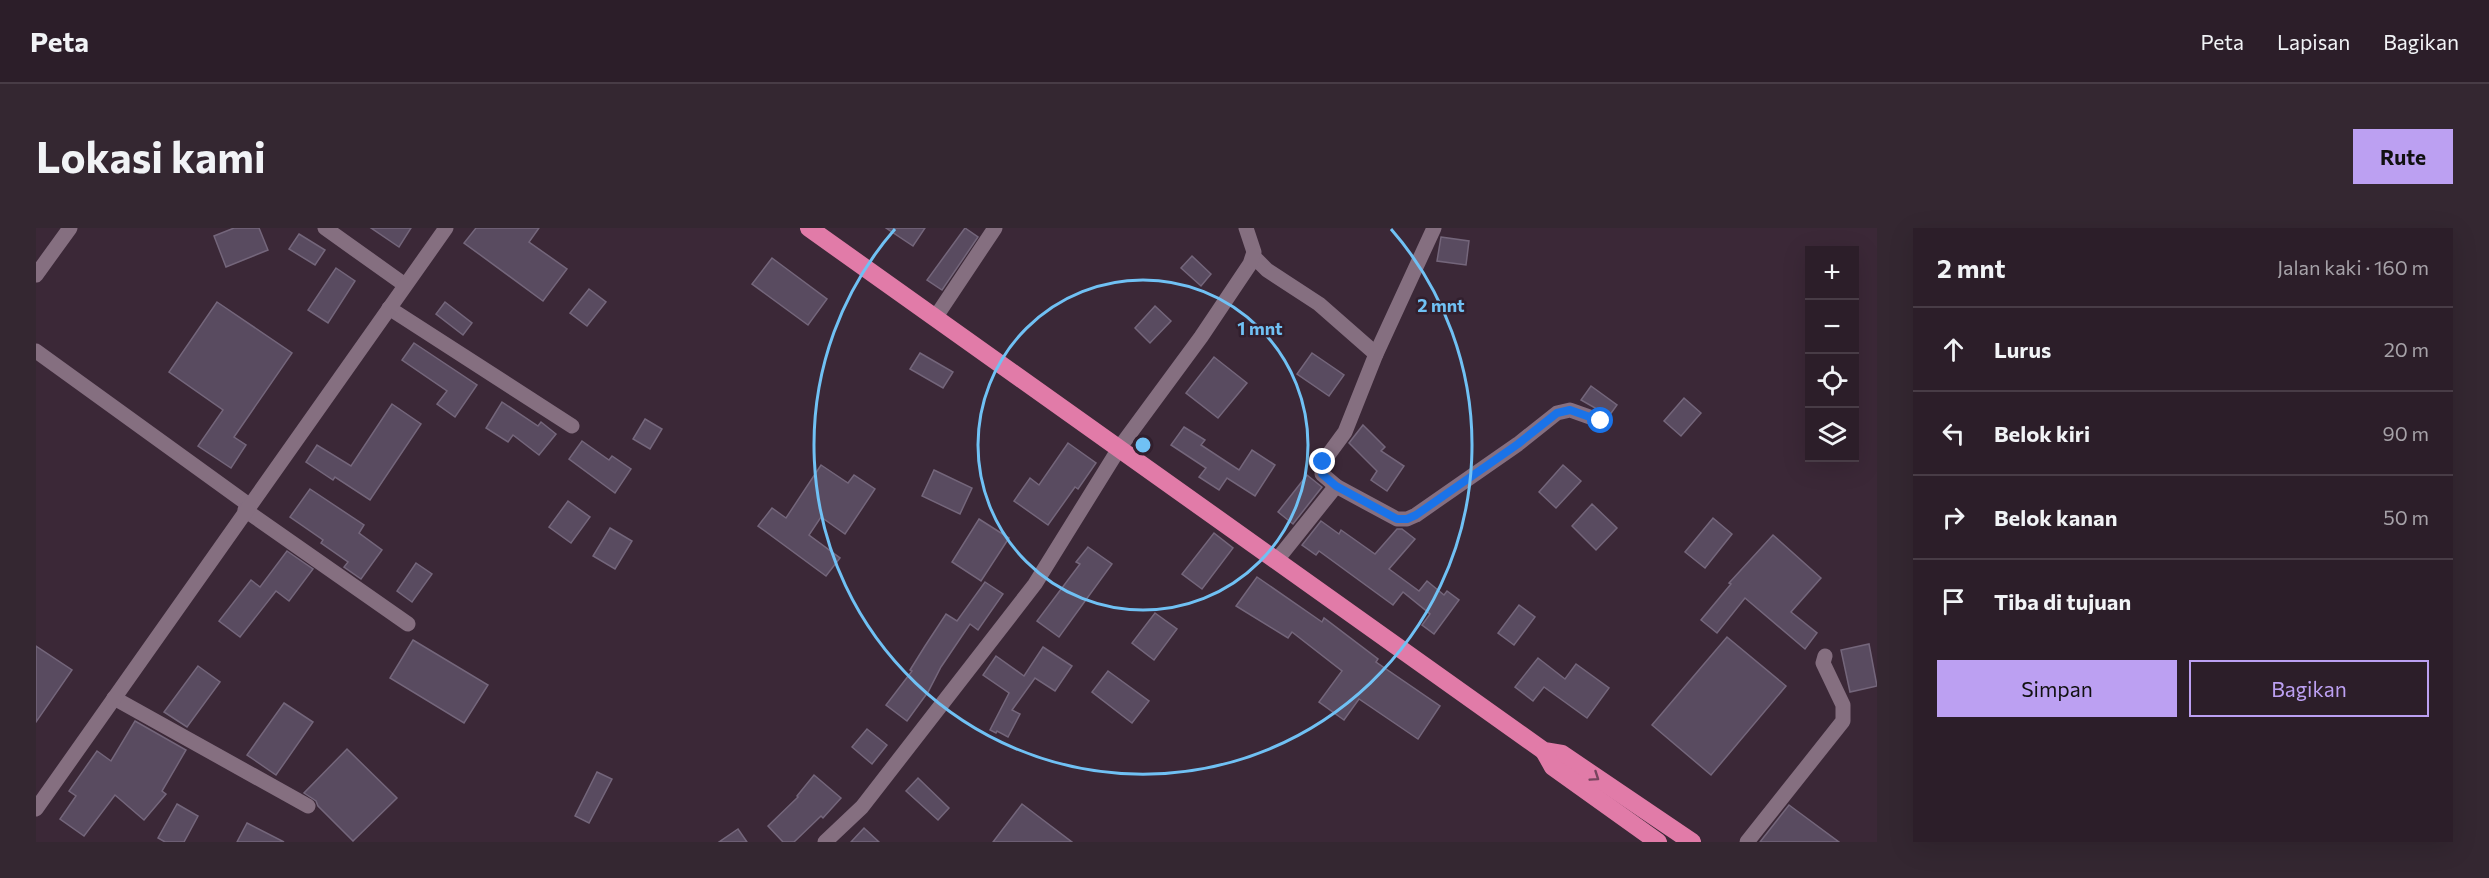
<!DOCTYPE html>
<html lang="id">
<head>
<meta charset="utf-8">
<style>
  body { margin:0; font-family:Commissioner,sans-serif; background:#342731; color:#f1f3f6 }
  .controls { position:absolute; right:18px; top:18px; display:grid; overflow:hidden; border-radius:0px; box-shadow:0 6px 24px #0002 }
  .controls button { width:54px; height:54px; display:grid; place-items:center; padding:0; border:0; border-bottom:2px solid #483c46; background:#2c1e29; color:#f1f3f6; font:30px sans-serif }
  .stop { position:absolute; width:18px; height:18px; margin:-14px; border:4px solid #1a73e8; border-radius:50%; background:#fff }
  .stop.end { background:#1a73e8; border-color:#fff; box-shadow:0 2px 6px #0008 }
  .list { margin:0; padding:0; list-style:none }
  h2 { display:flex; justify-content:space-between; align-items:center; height:78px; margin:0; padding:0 24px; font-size:26px }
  h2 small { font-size:20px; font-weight:400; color:#a6a2a8 }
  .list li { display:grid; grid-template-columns:39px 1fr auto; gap:18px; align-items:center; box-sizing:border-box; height:84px; padding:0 24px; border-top:2px solid #483c46 }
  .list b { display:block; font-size:22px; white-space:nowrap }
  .list em { font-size:20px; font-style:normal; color:#a6a2a8 }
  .actions { display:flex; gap:12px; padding:18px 24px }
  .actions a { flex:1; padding:14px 0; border:2px solid #bca0f2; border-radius:0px; text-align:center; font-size:21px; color:#bca0f2 }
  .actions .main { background:#bca0f2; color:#111 }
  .icon { flex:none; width:33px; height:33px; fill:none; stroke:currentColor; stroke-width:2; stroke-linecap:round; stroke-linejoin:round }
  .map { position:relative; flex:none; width:1841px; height:614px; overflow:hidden; border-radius:0px }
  header { display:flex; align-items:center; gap:36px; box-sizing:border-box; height:84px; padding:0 30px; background:#2c1e29; border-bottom:2px solid #483c46 }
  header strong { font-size:28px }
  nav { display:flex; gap:33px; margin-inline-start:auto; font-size:21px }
  .intro { display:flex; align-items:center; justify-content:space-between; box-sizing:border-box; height:144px; padding:0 36px }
  h1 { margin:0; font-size:42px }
  .button { padding:15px 27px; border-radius:0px; background:#bca0f2; color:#111; font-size:21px; font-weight:700 }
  main { display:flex; gap:36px; padding:0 36px }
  aside { flex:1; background:#2c1e29; border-radius:0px; box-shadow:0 6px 24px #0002 }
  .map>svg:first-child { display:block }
  .building { fill:#594b60; stroke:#74667b; stroke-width:1.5 }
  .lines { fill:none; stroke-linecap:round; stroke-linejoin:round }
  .minor { stroke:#856f80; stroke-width:15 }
  .highway { stroke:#e17ba8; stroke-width:18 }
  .oneway { stroke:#77445e }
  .route { stroke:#1a73e8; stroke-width:8 }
  .ring { fill:none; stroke:#70c1f4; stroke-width:3 }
  .centre { fill:#70c1f4; stroke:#311f2d; stroke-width:3 }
  .ring-label { font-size:18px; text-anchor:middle; font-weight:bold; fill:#70c1f4; stroke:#311f2d; stroke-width:5; stroke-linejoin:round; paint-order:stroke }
</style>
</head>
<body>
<header>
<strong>Peta</strong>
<nav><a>Peta</a><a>Lapisan</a><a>Bagikan</a></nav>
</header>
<div class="intro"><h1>Lokasi kami</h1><a class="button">Rute</a></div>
<main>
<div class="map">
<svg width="1841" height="614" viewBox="0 0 1841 614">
  <rect width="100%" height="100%" fill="#3b2837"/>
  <!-- building -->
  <g class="building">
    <polygon points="198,0 223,0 232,22 190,39 178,8"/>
    <polygon points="335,0 375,0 363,19"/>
    <polygon points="440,0 503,0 493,14 531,41 507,73 428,15"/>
    <polygon points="850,0 889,0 877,18"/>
    <polygon points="929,0 942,9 906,62 891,52"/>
    <polygon points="263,6 289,22 279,37 253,21"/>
    <polygon points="1405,9 1433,13 1430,37 1401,33"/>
    <polygon points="1156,28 1175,46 1165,58 1145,40"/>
    <polygon points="736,30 791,71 772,97 716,56"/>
    <polygon points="300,40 319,53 292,95 272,82"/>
    <polygon points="553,61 570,74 551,98 534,85"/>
    <polygon points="181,74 256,125 198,209 210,217 195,240 162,218 187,182 133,144"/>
    <polygon points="409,74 436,95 427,107 400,86"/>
    <polygon points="1119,78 1135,93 1114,115 1099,100"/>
    <polygon points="378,115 441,157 419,189 401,176 411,163 366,132"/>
    <polygon points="884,125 917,144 907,160 874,141"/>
    <polygon points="1276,125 1308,147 1293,168 1261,146"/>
    <polygon points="1178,129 1211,155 1182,190 1150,165"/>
    <polygon points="1555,158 1581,177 1573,188 1545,172"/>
    <polygon points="1648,170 1665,185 1645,208 1628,193"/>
    <polygon points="466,174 502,198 505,194 520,206 503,227 477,207 472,214 450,200"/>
    <polygon points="356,176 385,196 334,272 299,249 297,252 270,234 281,217 315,238"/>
    <polygon points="609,191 626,201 614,221 597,211"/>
    <polygon points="1327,197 1349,219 1345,223 1368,238 1351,263 1335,252 1341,243 1313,215"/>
    <polygon points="1148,199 1169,212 1165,217 1203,242 1216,222 1239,237 1219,268 1191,250 1183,262 1163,249 1170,240 1135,217"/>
    <polygon points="546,213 573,232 576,228 595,241 579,265 533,231"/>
    <polygon points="1032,215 1060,235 1042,261 1039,259 1012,297 978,273 994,250 1003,257"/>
    <polygon points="785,237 812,255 818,247 839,261 809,306 785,289 773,307 804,330 790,348 722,298 736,280 750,290"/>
    <polygon points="1527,237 1545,253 1520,280 1503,264"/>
    <polygon points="898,242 936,260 924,286 886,268"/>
    <polygon points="1271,247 1286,259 1257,296 1242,284"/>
    <polygon points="274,261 328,297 323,305 346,322 325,351 308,339 312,334 285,315 287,312 254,289"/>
    <polygon points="532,273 554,289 535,315 513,299"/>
    <polygon points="1556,276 1581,300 1560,322 1536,298"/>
    <polygon points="1677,290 1696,306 1669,340 1649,324"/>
    <polygon points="943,291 973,310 945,353 916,334"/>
    <polygon points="1285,293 1303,306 1305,302 1339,326 1361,301 1366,301 1379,311 1353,341 1383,363 1391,353 1408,367 1411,363 1423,372 1398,406 1386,397 1394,386 1367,364 1357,377 1283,323 1280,327 1266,317"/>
    <polygon points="574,300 596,313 579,341 557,328"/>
    <polygon points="1178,305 1197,320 1166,361 1146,346"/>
    <polygon points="1737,307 1785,350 1755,384 1781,405 1769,421 1709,370 1681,405 1665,392 1695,356 1693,355"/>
    <polygon points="1052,319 1076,336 1023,409 1001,393 1044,336 1040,334"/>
    <polygon points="251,323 277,341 253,373 240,363 204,409 183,393 215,352 224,359"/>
    <polygon points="380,335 396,346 376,374 361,363"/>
    <polygon points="1221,349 1286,394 1288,390 1342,431 1340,434 1404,478 1382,511 1323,471 1308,492 1283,474 1306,443 1256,404 1252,410 1200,378"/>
    <polygon points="949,354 967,366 942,402 934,396 905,439 892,464 871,493 850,477 876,443 874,442 889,418 910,386 921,393"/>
    <polygon points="1483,377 1499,389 1478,417 1462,405"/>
    <polygon points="1119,385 1141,401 1118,432 1096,415"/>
    <polygon points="1691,409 1750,458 1675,547 1616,497"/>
    <polygon points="377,412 452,457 428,495 354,450"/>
    <polygon points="1833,416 1841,458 1814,464 1805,422"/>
    <polygon points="0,418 36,442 0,494"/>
    <polygon points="1007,419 1036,438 1019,463 999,450 976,482 984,486 972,509 961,503 960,505 954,502 973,465 947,447 960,428 988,448"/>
    <polygon points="1502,430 1529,451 1540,436 1573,460 1551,490 1508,459 1497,473 1479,459"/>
    <polygon points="162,438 184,454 151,499 128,484"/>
    <polygon points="1072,443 1113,473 1096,495 1056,464"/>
    <polygon points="248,475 277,494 240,547 211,527"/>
    <polygon points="99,493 150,522 126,563 130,566 108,592 79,567 48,608 24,591 40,568 33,563 61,523 75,533"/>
    <polygon points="831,501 851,517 836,536 816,519"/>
    <polygon points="311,521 361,570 317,613 282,578 280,573 268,565"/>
    <polygon points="561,544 576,551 553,595 539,588"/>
    <polygon points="778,547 805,570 787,590 785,588 758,614 747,614 732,598 762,569 761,568"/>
    <polygon points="882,550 913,580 902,592 870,563"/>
    <polygon points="141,576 162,588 148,614 129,614 122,610"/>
    <polygon points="986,576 1036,614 957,614"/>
    <polygon points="1753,577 1803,614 1724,614"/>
    <polygon points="211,595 248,614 201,614"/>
    <polygon points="828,600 843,614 815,614"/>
    <polygon points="702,601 711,614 683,614"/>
  </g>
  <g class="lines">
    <!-- minor -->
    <g class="minor">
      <polyline points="289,0 369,57"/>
      <polyline points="1218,29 1231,42 1283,76 1340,126"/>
      <polyline points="0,47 34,0"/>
      <polyline points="353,80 536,198"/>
      <polyline points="899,90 959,0"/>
      <polyline points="0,123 213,277"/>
      <polyline points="1300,258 1286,246 1287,234 1309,204 1340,126 1398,0"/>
      <polyline points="209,282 372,396"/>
      <polyline points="1240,333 1300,258 1361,291 1371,291 1380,287 1482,216 1521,185 1534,182 1565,193"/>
      <polyline points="78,470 272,578"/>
      <polyline points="0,581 410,0"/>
      <polyline points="789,614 826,579 999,356 1084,219 1165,109 1214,36 1218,24 1210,0"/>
      <polyline points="1711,614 1807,493 1807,477 1787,435 1789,428"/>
    </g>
    <!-- highway -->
    <g class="highway">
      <polyline points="773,0 1508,523 1526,526 1656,614"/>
      <polyline points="1508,523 1517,539 1622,614"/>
    </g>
  </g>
  <!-- one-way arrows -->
  <defs><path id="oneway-chevron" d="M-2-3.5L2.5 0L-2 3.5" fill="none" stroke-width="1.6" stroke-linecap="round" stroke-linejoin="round" transform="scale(1.5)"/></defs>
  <use class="oneway" href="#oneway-chevron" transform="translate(1559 549) rotate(34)"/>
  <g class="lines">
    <!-- route -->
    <polyline class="route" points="1287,234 1286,246 1300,258 1361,291 1371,291 1380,287 1482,216 1521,185 1534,182 1565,193"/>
  </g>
  <!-- distance rings -->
  <g class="ring">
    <circle cx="1107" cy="217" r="165"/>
    <path d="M1355 1A329 329 0 1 1 859 1"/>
  </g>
  <circle cx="1107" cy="217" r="9" class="centre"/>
  <g class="ring-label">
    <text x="1405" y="84">2 mnt</text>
    <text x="1224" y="107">1 mnt</text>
  </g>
</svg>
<div class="controls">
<button>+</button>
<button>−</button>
<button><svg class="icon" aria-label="locate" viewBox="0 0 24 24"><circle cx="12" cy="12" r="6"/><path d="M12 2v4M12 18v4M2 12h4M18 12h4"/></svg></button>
<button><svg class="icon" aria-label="layers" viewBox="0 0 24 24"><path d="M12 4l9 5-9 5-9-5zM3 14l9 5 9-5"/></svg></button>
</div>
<div class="stop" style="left:1565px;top:193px"></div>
<div class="stop end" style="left:1287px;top:234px"></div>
</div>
<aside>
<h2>2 mnt<small>Jalan kaki · 160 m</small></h2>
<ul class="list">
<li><svg class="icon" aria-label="ahead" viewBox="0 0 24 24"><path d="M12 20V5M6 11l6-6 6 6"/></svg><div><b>Lurus</b></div><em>20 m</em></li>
<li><svg class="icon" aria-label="left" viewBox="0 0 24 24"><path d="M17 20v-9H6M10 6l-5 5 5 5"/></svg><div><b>Belok kiri</b></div><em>90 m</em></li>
<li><svg class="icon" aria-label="right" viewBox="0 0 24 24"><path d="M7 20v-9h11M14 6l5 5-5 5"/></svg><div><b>Belok kanan</b></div><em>50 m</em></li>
<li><svg class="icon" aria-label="arrive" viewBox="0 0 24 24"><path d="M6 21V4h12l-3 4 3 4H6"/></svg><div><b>Tiba di tujuan</b></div></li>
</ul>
<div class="actions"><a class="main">Simpan</a><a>Bagikan</a></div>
</aside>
</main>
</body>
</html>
